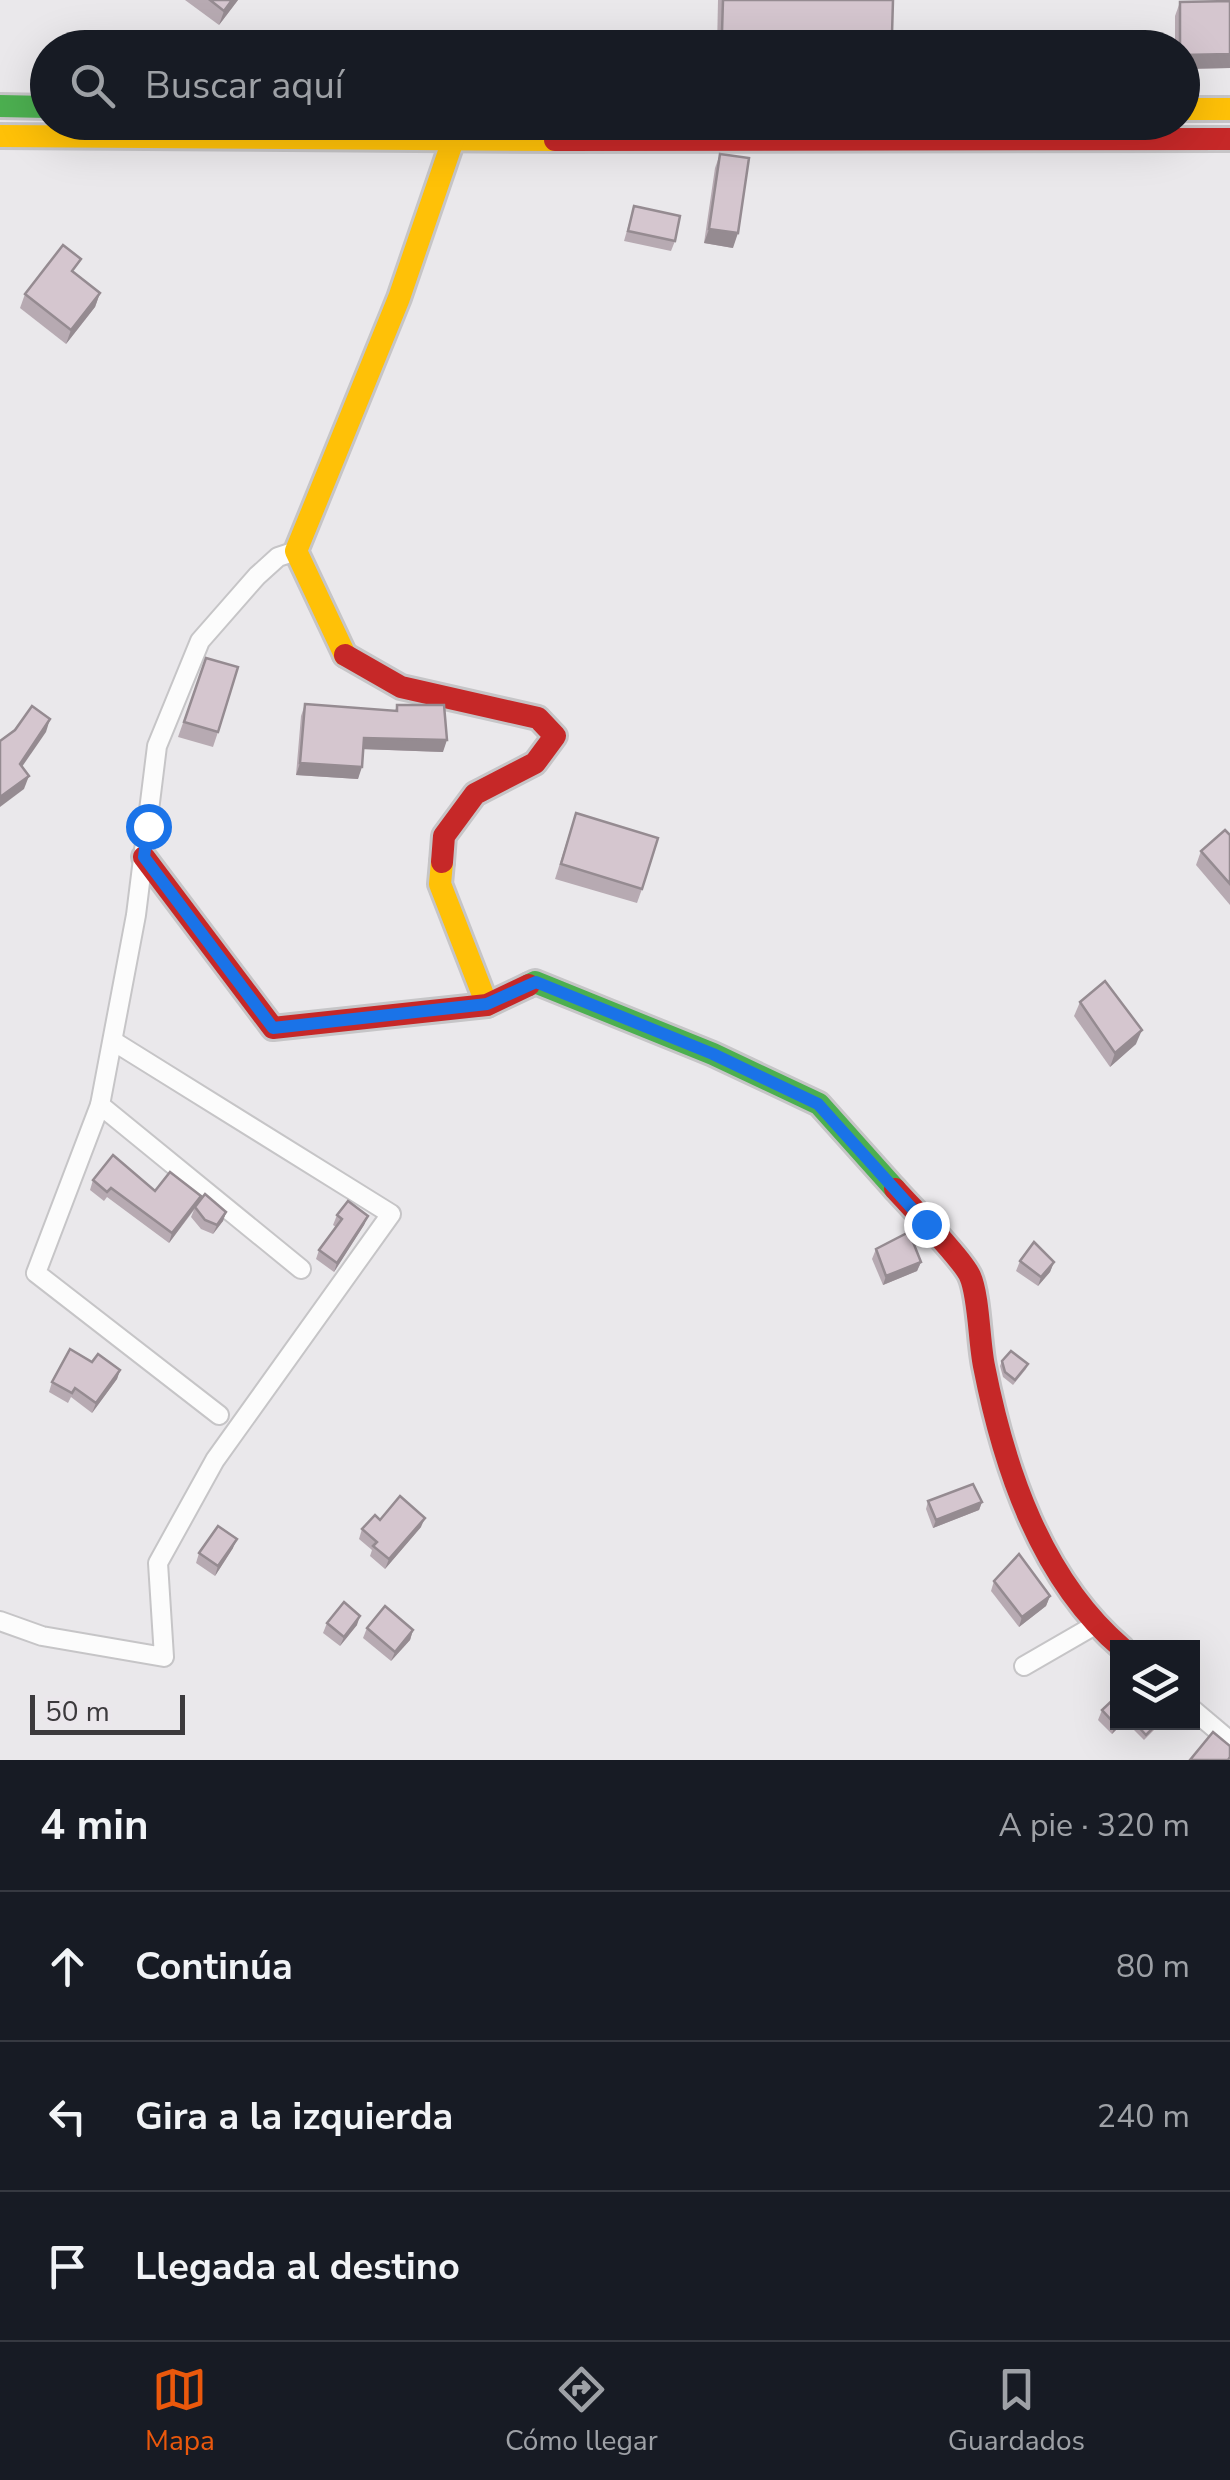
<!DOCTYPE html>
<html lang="es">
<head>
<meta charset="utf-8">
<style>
  body { margin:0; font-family:"Nunito Sans",sans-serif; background:#242831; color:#f1f3f6 }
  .controls { position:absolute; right:30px; bottom:30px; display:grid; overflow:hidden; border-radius:0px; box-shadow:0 10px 40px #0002 }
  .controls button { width:90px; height:90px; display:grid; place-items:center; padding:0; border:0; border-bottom:2px solid #363941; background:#171b24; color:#f1f3f6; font:50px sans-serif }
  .scale { position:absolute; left:30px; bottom:25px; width:155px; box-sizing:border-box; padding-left:10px; border:5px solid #3c3a3d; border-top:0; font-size:28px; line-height:35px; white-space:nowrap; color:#3c3a3d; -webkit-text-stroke:8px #ebe7ec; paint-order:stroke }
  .stop { position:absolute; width:30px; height:30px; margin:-22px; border:8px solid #1a73e8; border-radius:50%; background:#fff }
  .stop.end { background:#1a73e8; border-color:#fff; box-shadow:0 2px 10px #0008 }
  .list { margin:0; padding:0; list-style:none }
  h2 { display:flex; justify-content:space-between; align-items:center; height:130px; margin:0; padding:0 40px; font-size:42px }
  h2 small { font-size:32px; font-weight:400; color:#9ea1a6 }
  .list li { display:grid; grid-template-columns:65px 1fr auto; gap:30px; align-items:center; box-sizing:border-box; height:150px; padding:0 40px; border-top:2px solid #363941 }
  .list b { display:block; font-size:38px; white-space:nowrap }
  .list em { font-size:32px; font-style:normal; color:#9ea1a6 }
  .icon { flex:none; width:55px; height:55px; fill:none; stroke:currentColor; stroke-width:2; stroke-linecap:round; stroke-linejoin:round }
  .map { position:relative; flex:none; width:1230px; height:1760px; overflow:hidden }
  .search { position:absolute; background:#171b24; box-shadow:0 10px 40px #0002; left:30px; right:30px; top:30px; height:110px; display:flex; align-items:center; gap:25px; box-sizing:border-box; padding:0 35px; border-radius:55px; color:#9ea1a6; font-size:38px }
  .sheet { height:580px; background:#171b24 }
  nav { display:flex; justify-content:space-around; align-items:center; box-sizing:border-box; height:140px; border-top:2px solid #363941; background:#171b24; font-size:28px; color:#9ea1a6 }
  nav a { display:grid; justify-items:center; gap:5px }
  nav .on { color:#ea580c }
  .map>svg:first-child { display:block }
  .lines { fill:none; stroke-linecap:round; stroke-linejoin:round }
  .street-casing { stroke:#c6c5c7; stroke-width:22 }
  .fast-casing { stroke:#c6c5c7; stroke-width:28 }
  .slow-casing { stroke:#c6c5c7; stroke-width:28 }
  .jam-casing { stroke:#c6c5c7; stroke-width:28 }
  .street { stroke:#fcfcfc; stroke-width:18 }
  .fast { stroke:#4caf50; stroke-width:22 }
  .slow { stroke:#ffc107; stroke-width:22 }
  .jam { stroke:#c62828; stroke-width:22 }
  .wall { fill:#b7aab2 }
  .shaded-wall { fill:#958b91 }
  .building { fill:#d5c6cf; stroke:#958b91; stroke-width:2.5 }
  .route { stroke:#1a73e8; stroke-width:12 }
</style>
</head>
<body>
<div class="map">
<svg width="1230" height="1760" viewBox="0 0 1230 1760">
  <rect width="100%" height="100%" fill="#eae8eb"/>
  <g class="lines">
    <!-- street casing -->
    <g class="street-casing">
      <g id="street">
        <polyline points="100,1105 301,1269"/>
        <polyline points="219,1415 36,1273 100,1105 136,915 157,746 200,641 257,576 278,557 296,551"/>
        <polyline points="0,1621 42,1636 164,1657 158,1563 215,1460 391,1214 113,1041"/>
        <polyline points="1024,1666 1095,1625"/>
        <polyline points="1192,1709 1230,1741"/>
      </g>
    </g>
    <!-- fast casing -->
    <g class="fast-casing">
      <g id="fast">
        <polyline points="0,106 48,107"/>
        <polyline points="529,985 535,982 713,1054 819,1104 895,1189"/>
      </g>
    </g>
    <!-- slow casing -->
    <g class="slow-casing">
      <g id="slow">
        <polyline points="1182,109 1230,109"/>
        <polyline points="0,136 555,140"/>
        <polyline points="345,655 296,551 399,298 453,140"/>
        <polyline points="442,862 440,884 487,1005"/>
      </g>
    </g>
    <!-- jam casing -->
    <g class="jam-casing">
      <g id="jam">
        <polyline points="555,140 1230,139"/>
        <polyline points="345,655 401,687 538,718 555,736 535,763 475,794 444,836 442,862"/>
        <polyline points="144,857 273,1028 487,1005 529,985"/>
        <path d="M 895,1189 C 911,1207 962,1258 970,1276 C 979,1296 979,1342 984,1366 C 1004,1468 1041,1579 1122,1648"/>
      </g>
    </g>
    <!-- street -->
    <use href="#street" class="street"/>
    <!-- fast -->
    <use href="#fast" class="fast"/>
    <!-- slow -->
    <use href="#slow" class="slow"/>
    <!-- jam -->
    <use href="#jam" class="jam"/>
  </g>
  <!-- wall -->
  <g class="wall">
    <polygon points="185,0 238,0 219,25"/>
    <polygon points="718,0 893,0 892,34 888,48 717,48"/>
    <polygon points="1230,1 1230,68 1182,69 1182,48 1175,48 1175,16 1180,2"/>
    <polygon points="720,154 733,248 704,243 715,168"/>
    <polygon points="634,206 675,241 671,251 624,241"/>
    <polygon points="76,274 100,293 95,307 66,344 20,308 25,294"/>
    <polygon points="206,658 218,732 213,747 178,737"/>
    <polygon points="305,704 395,711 397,705 443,752 363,749 358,779 296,775 301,716"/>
    <polygon points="571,828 642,889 637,903 555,879"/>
    <polygon points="1230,835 1230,905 1196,865 1201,851"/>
    <polygon points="1080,1002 1136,1044 1110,1067 1074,1016"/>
    <polygon points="93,1180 155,1191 226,1212 223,1221 213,1234 201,1229 191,1217 194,1210 169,1243 107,1197 104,1201 90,1190"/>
    <polygon points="337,1215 368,1216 364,1225 334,1272 316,1259 319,1250 336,1227 333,1225"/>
    <polygon points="876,1249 921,1262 917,1271 883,1285 872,1259"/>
    <polygon points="1020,1261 1054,1262 1050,1272 1038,1286 1016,1271"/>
    <polygon points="1002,1361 1028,1364 1026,1369 1013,1385 1003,1377 1000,1366"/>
    <polygon points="92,1362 120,1370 117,1379 92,1413 71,1397 68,1403 49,1392 52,1382"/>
    <polygon points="928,1501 982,1502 979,1510 933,1528 926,1509"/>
    <polygon points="380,1520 421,1527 385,1569 370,1556 372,1550 359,1539 362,1529"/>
    <polygon points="233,1548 215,1576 196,1563 199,1553"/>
    <polygon points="994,1581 1050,1596 1046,1606 1019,1627 991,1591"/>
    <polygon points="327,1623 357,1625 340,1646 323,1633"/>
    <polygon points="367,1628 413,1630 410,1640 391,1661 363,1638"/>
    <polygon points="1102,1710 1118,1722 1124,1722 1112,1734 1098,1720"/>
    <polygon points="1133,1722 1156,1728 1144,1740 1131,1727"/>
  </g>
  <!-- shaded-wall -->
  <g class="shaded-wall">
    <polygon points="232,0 238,0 219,25 224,11"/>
    <polygon points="722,32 892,34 888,48 717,48"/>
    <polygon points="1230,54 1230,68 1182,69 1182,55"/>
    <polygon points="709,229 738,233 733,248 704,243"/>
    <polygon points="100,293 95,307 66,344 71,330"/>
    <polygon points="50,719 46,732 15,777 20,764"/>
    <polygon points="364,738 447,740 443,752 360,749"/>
    <polygon points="300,763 362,767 358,779 296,775"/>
    <polygon points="29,776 24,789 0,807 0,797"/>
    <polygon points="1142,1030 1136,1044 1110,1067 1115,1053"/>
    <polygon points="201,1196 197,1205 169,1243 172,1233"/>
    <polygon points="226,1212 223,1221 213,1234 217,1225"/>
    <polygon points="368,1216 364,1225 334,1272 337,1263"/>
    <polygon points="921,1262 917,1271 883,1285 886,1276"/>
    <polygon points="1054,1262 1050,1272 1038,1286 1041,1277"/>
    <polygon points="120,1370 117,1379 92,1413 96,1403"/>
    <polygon points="982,1502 979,1510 933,1528 936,1520"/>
    <polygon points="425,1518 421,1527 385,1569 389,1559"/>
    <polygon points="237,1539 233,1548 215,1576 218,1566"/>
    <polygon points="1050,1596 1046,1606 1019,1627 1022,1617"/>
    <polygon points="360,1616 357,1625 340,1646 344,1637"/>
    <polygon points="413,1630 410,1640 391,1661 395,1652"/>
    <polygon points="1118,1722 1124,1722 1112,1734 1115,1724"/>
  </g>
  <!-- building -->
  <g class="building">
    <polygon points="210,0 232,0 224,11"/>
    <polygon points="723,0 893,0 892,34 722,32"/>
    <polygon points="1230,1 1230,54 1182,55 1182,48 1180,48 1180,2"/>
    <polygon points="720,154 749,158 738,233 709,229"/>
    <polygon points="634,206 680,216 675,241 628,231"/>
    <polygon points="63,245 81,259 72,271 100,293 71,330 25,294"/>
    <polygon points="206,658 238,667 218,732 184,722"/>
    <polygon points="305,704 397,711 397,705 444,705 447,740 364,738 362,767 300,763"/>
    <polygon points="32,706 50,719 20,764 29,776 0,797 0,741 15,730"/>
    <polygon points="576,813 658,838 642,889 561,864"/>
    <polygon points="1225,830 1230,835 1230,884 1201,851"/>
    <polygon points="1105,981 1142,1030 1115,1053 1080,1002"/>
    <polygon points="113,1155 155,1191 170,1172 201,1196 172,1233 111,1188 107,1192 93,1180"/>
    <polygon points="205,1194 226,1212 217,1225 205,1220 195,1207"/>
    <polygon points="348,1201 368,1216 337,1263 319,1250 342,1219 337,1215"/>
    <polygon points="909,1232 921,1262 886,1276 876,1249"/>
    <polygon points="1034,1242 1054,1262 1041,1277 1020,1261"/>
    <polygon points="70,1349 92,1362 98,1354 120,1370 96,1403 75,1388 72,1393 52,1382"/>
    <polygon points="1011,1351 1028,1364 1015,1380 1005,1372 1002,1361"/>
    <polygon points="973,1484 982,1502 936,1520 928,1501"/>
    <polygon points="400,1496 425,1518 389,1559 373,1546 377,1542 362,1529 375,1515 380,1520"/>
    <polygon points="218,1526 237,1539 218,1566 199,1553"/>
    <polygon points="1019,1554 1050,1596 1022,1617 994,1581"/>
    <polygon points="344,1602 360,1616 344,1637 327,1623"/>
    <polygon points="385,1606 413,1630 395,1652 367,1628"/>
    <polygon points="1118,1695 1118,1722 1115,1724 1102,1710"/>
    <polygon points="1134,1722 1157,1722 1158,1723 1146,1735"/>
    <polygon points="1213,1732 1230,1746 1230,1757 1228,1760 1190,1760"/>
  </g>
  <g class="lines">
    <!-- route -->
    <polyline class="route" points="148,826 144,857 273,1028 487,1004 536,982 713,1054 818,1104 926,1224"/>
  </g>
</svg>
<div class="controls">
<button><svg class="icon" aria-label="layers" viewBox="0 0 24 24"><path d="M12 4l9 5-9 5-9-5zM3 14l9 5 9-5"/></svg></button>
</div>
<div class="scale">50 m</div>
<div class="stop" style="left:148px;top:826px"></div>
<div class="stop end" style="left:926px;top:1224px"></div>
<div class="search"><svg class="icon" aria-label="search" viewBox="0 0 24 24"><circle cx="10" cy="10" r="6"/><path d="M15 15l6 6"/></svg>Buscar aquí</div>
</div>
<section class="sheet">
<h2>4 min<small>A pie · 320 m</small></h2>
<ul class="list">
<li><svg class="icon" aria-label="ahead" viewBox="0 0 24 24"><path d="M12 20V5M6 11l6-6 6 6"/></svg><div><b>Continúa</b></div><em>80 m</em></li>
<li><svg class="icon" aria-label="left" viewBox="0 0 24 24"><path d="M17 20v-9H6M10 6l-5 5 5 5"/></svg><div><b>Gira a la izquierda</b></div><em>240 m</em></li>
<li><svg class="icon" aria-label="arrive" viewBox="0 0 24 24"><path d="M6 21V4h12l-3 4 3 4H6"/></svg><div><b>Llegada al destino</b></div></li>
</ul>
</section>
<nav>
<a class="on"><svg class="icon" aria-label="map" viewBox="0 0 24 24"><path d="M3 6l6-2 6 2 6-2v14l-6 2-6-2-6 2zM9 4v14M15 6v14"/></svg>Mapa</a>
<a><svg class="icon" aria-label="directions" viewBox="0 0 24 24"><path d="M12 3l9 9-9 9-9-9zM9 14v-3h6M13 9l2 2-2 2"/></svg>Cómo llegar</a>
<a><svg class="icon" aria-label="saved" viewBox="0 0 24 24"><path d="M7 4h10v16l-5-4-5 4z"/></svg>Guardados</a>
</nav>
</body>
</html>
